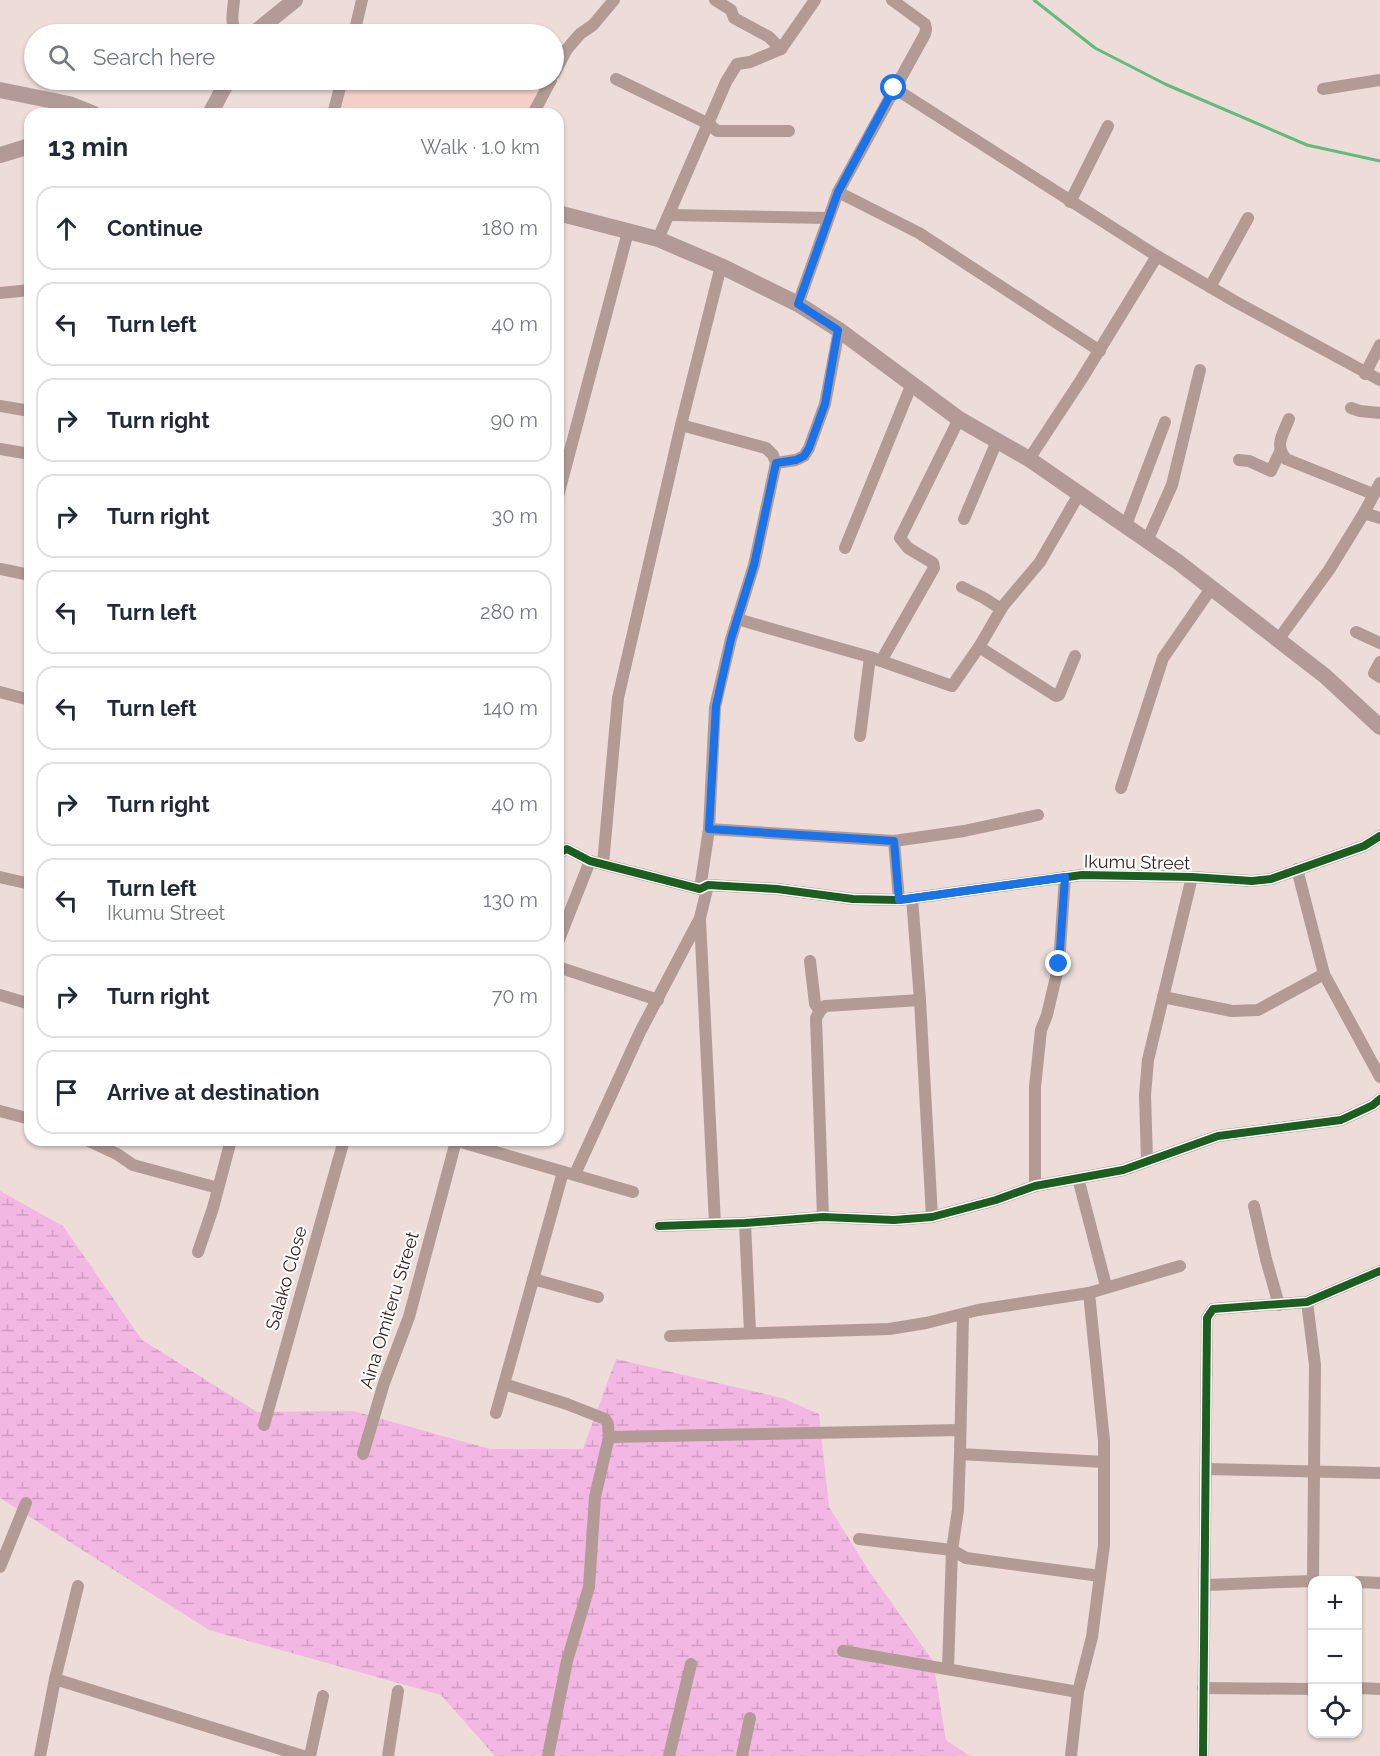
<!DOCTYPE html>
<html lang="en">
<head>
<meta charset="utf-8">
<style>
  body { margin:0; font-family:Raleway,sans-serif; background:#f2f2f3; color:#1f2937 }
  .controls { position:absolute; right:18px; bottom:18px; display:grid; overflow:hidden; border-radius:12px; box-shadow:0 2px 4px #0004 }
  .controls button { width:54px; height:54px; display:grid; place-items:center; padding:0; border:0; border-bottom:2px solid #e0e1e3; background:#fff; color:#1f2937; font:30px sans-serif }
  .stop { position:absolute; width:18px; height:18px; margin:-14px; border:4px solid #1a73e8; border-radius:50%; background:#fff }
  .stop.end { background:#1a73e8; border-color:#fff; box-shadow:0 2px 6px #0008 }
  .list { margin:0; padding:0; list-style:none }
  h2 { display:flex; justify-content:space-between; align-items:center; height:78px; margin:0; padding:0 24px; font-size:26px }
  h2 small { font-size:20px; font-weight:400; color:#747a83 }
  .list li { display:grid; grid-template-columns:39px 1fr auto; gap:18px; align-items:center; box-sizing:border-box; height:84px; margin:0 12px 12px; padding:0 12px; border:2px solid #e0e1e3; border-radius:18px }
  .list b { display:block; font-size:22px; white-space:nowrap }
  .list p { margin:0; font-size:20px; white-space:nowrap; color:#747a83 }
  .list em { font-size:20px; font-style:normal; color:#747a83 }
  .icon { flex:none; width:33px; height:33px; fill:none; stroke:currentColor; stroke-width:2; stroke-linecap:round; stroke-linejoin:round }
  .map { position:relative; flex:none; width:1380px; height:1756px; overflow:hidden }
  .search { position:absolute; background:#fff; box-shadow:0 2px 4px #0004; left:24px; top:24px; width:540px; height:66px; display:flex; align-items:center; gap:15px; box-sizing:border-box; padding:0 21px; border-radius:33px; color:#747a83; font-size:22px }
  .panel { position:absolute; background:#fff; box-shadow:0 2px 4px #0004; left:24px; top:108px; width:540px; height:1038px; border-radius:18px }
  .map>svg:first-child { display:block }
  .built { fill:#f4d0c9 }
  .wetland { fill:url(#wetland-marsh) }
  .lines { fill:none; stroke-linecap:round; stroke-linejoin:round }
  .stream { stroke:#61ba80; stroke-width:3 }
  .minor { stroke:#b29a95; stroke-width:12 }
  .major { stroke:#b29b97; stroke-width:16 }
  .cycleway-casing { stroke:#fff; stroke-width:11 }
  .cycleway { stroke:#1b5e20; stroke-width:8 }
  .route { stroke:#1a73e8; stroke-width:8 }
  .labels { text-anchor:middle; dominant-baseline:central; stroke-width:4.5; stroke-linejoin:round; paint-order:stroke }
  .street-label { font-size:18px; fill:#3d201b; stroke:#fff }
</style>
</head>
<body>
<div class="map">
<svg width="1380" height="1756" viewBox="0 0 1380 1756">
  <defs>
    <pattern id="wetland-marsh" width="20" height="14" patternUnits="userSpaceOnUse" patternTransform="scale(1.5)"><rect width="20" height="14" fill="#f3b7e4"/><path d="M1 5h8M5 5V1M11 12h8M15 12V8" fill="none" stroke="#d19dc3"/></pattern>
  </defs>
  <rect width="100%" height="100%" fill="#eddcd8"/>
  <!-- built -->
  <g class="built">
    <polygon points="361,23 415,34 358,34"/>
    <polygon points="347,80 543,80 527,114 339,114"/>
  </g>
  <!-- wetland -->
  <polygon class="wetland" points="0,1191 63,1226 142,1340 257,1412 353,1411 490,1449 583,1449 616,1359 782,1398 819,1414 829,1507 869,1571 933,1661 946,1740 970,1756 495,1756 441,1695 209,1630 0,1498"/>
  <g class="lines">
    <!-- stream -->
    <polyline class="stream" points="1034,0 1095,48 1165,84 1307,145 1380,161"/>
    <!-- minor -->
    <g class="minor">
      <path d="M 234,0 C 233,13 229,25 239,34"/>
      <polyline points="715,0 731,10 734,18 769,37 781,49"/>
      <polyline points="354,34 362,0"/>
      <polyline points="554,74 567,49 580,34 593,25 614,0"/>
      <polyline points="616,79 709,124 717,131 789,131"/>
      <polyline points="894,88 1157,256 1236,302 1380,380"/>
      <polyline points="1323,89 1380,80"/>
      <polyline points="333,114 342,80"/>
      <polyline points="533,114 551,80"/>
      <polyline points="838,192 919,233 1100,351"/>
      <polyline points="1070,202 1108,126"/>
      <polyline points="669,215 828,218"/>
      <polyline points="658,239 726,82 737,64 750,62 781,49 815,0"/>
      <polyline points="1210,287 1248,218"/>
      <polyline points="0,293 30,290"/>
      <polyline points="798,304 838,192 925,34 926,29 925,24 892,0"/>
      <polyline points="1365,374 1380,345"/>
      <polyline points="0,406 30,411"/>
      <polyline points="1351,408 1360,411 1380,413"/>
      <path d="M 1289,419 C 1283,434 1274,445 1286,459 L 1373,494"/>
      <polyline points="681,425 766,448 773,455 776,463 754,565 731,639 715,707 709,829"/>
      <polyline points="0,449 30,454"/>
      <polyline points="1029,459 1081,380 1157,256"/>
      <polyline points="1239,460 1249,461 1271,471 1280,452"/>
      <polyline points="776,463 796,460 804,456 809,448 825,404 839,330"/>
      <polyline points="558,496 628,232"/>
      <polyline points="1364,513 1380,518"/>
      <polyline points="964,519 997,441"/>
      <polyline points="1126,525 1165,422"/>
      <polyline points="1147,541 1172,485 1200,370"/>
      <polyline points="845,548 911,386"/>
      <polyline points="0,569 30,575"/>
      <polyline points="962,587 984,598 1001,609"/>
      <polyline points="737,619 870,657 952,686 979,647 1003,606 1040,562 1079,494"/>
      <polyline points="1356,632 1380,643"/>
      <polyline points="1278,640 1329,570 1364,513 1380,483"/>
      <polyline points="979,647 1056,696 1059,695 1075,656"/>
      <polyline points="881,661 934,568 933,563 908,548 900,538 959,419"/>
      <polyline points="1380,662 1374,673 1380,677"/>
      <polyline points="0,692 30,700"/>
      <polyline points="860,736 870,657"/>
      <polyline points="1121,788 1163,658 1212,587"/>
      <polyline points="894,841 899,900"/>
      <polyline points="558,853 567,849 590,861 700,889 708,885 777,889 853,899 899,900 1082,875 1192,877 1252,881 1271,879 1364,846 1380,836"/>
      <polyline points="603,864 618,698 681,425 721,266"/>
      <polyline points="1297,869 1324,974 1380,1077"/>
      <polyline points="0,877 30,884"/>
      <polyline points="700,889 709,829 894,841 964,831 1038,815"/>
      <polyline points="912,898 920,1000 932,1217"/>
      <polyline points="700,920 715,1224"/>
      <polyline points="558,942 590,861"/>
      <polyline points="810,961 815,1004 820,1011"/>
      <polyline points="558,967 658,1000"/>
      <polyline points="0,995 30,1004"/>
      <polyline points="1163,997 1232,1011 1258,1010 1324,974"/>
      <polyline points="0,1111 30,1119"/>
      <polyline points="87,1140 117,1154 133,1165 218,1188"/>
      <polyline points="454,1140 633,1192"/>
      <polyline points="1147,1160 1145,1095 1148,1060 1192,877"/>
      <polyline points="575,1174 640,1032 700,918 708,885"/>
      <polyline points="1078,1178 1106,1286"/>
      <polyline points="1035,1186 1035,1087 1041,1030 1047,1015 1059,964 1065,877"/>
      <polyline points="1254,1206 1266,1259 1279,1305"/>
      <polyline points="823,1217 816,1018 820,1011 825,1006 920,1000"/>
      <polyline points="745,1223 750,1332"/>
      <polyline points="659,1226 745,1223 823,1217 894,1220 932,1217 996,1200 1035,1186 1123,1170 1218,1136 1341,1120 1373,1105 1380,1099"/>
      <polyline points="198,1252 213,1208 231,1140"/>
      <polyline points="533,1279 598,1297"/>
      <polyline points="1307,1302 1315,1365 1313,1580"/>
      <polyline points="963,1314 960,1454 1104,1462"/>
      <polyline points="670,1336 889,1329 926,1323 978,1310 1089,1293 1180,1266"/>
      <polyline points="504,1384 567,1404 605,1419 608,1424 609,1437 595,1497 589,1587 567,1661 548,1756"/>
      <polyline points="496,1413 563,1172"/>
      <polyline points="264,1425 344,1140"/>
      <polyline points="609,1437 960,1430"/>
      <polyline points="363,1454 384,1383 409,1317 456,1141"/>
      <polyline points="1206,1469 1380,1473"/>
      <polyline points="859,1539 952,1550 966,1558 1100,1576"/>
      <polyline points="0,1567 26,1503"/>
      <polyline points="1358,1582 1380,1583"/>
      <polyline points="1206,1585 1312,1581"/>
      <polyline points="843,1651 1078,1692"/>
      <polyline points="948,1669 952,1550 958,1510 960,1454"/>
      <polyline points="55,1679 303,1756"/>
      <polyline points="1203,1688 1312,1689"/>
      <polyline points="1358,1688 1380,1689"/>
      <polyline points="40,1756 55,1679 78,1586"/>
      <polyline points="310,1756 323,1696"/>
      <polyline points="388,1756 398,1691"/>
      <polyline points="669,1756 691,1664"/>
      <polyline points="742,1756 750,1718"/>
      <polyline points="1071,1756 1078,1692 1092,1637 1104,1545 1104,1441 1089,1293"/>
      <polyline points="1203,1756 1207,1318 1213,1309 1307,1302 1380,1271"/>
    </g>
    <!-- major -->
    <g class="major">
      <polyline points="253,34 295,0"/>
      <polyline points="0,90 69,104 94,114"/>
      <polyline points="210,114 228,80"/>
      <polyline points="0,155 30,146"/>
      <polyline points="558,213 658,239 721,266 798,304 839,330 959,419 1029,459 1178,562 1325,676 1380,727"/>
    </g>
    <!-- cycleway casing -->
    <g class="cycleway-casing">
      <g id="cycleway">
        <polyline points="558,853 567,849 590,861 700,889 708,885 777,889 853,899 899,900 1082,875 1192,877 1252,881 1271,879 1364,846 1380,836"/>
        <polyline points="659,1226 745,1223 823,1217 894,1220 932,1217 996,1200 1035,1186 1123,1170 1218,1136 1341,1120 1373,1105 1380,1099"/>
        <polyline points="1203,1756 1207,1318 1213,1309 1307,1302 1380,1271"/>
      </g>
    </g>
    <!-- cycleway -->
    <use href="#cycleway" class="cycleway"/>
  </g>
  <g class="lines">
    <!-- route -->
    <polyline class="route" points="894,88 838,192 798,304 838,330 825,404 809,448 804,456 796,460 776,463 754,565 731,639 716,706 709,829 894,841 899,900 1065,877 1059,964"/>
  </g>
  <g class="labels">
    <!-- street labels -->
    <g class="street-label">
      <text transform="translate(1137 862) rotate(1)">Ikumu Street</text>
      <text transform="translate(286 1278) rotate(-74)">Salako Close</text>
      <text transform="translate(389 1310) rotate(-73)">Aina Omiteru Street</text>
    </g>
  </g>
</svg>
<div class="controls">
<button>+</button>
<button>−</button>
<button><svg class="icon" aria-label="locate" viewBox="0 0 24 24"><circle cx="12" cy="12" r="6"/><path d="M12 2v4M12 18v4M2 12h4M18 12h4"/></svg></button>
</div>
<div class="stop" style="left:894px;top:88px"></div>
<div class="stop end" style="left:1059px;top:964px"></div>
<div class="search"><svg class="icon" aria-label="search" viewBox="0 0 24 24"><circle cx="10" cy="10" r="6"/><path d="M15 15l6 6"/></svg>Search here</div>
<section class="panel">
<h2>13 min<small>Walk · 1.0 km</small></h2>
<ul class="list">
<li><svg class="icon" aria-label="ahead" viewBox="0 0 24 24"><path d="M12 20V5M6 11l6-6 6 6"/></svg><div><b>Continue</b></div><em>180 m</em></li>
<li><svg class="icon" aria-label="left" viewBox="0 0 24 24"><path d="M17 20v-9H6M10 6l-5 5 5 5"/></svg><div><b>Turn left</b></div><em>40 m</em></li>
<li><svg class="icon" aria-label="right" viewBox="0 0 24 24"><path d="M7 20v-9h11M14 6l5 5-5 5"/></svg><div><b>Turn right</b></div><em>90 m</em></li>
<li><svg class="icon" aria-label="right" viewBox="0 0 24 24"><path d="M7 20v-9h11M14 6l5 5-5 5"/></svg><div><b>Turn right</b></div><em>30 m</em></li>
<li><svg class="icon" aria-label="left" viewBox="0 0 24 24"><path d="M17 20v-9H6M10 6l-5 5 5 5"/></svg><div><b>Turn left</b></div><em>280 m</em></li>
<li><svg class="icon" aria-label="left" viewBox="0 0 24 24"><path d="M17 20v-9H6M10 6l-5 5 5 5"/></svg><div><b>Turn left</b></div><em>140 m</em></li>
<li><svg class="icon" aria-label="right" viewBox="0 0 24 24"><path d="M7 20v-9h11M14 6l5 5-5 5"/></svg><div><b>Turn right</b></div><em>40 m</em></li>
<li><svg class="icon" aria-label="left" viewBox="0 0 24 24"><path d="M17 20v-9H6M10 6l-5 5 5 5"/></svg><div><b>Turn left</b><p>Ikumu Street</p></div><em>130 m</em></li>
<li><svg class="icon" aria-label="right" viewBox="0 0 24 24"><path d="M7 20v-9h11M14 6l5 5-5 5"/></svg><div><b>Turn right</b></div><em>70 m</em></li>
<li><svg class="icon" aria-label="arrive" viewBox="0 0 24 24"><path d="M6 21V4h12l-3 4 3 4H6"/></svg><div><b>Arrive at destination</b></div></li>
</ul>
</section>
</div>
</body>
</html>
